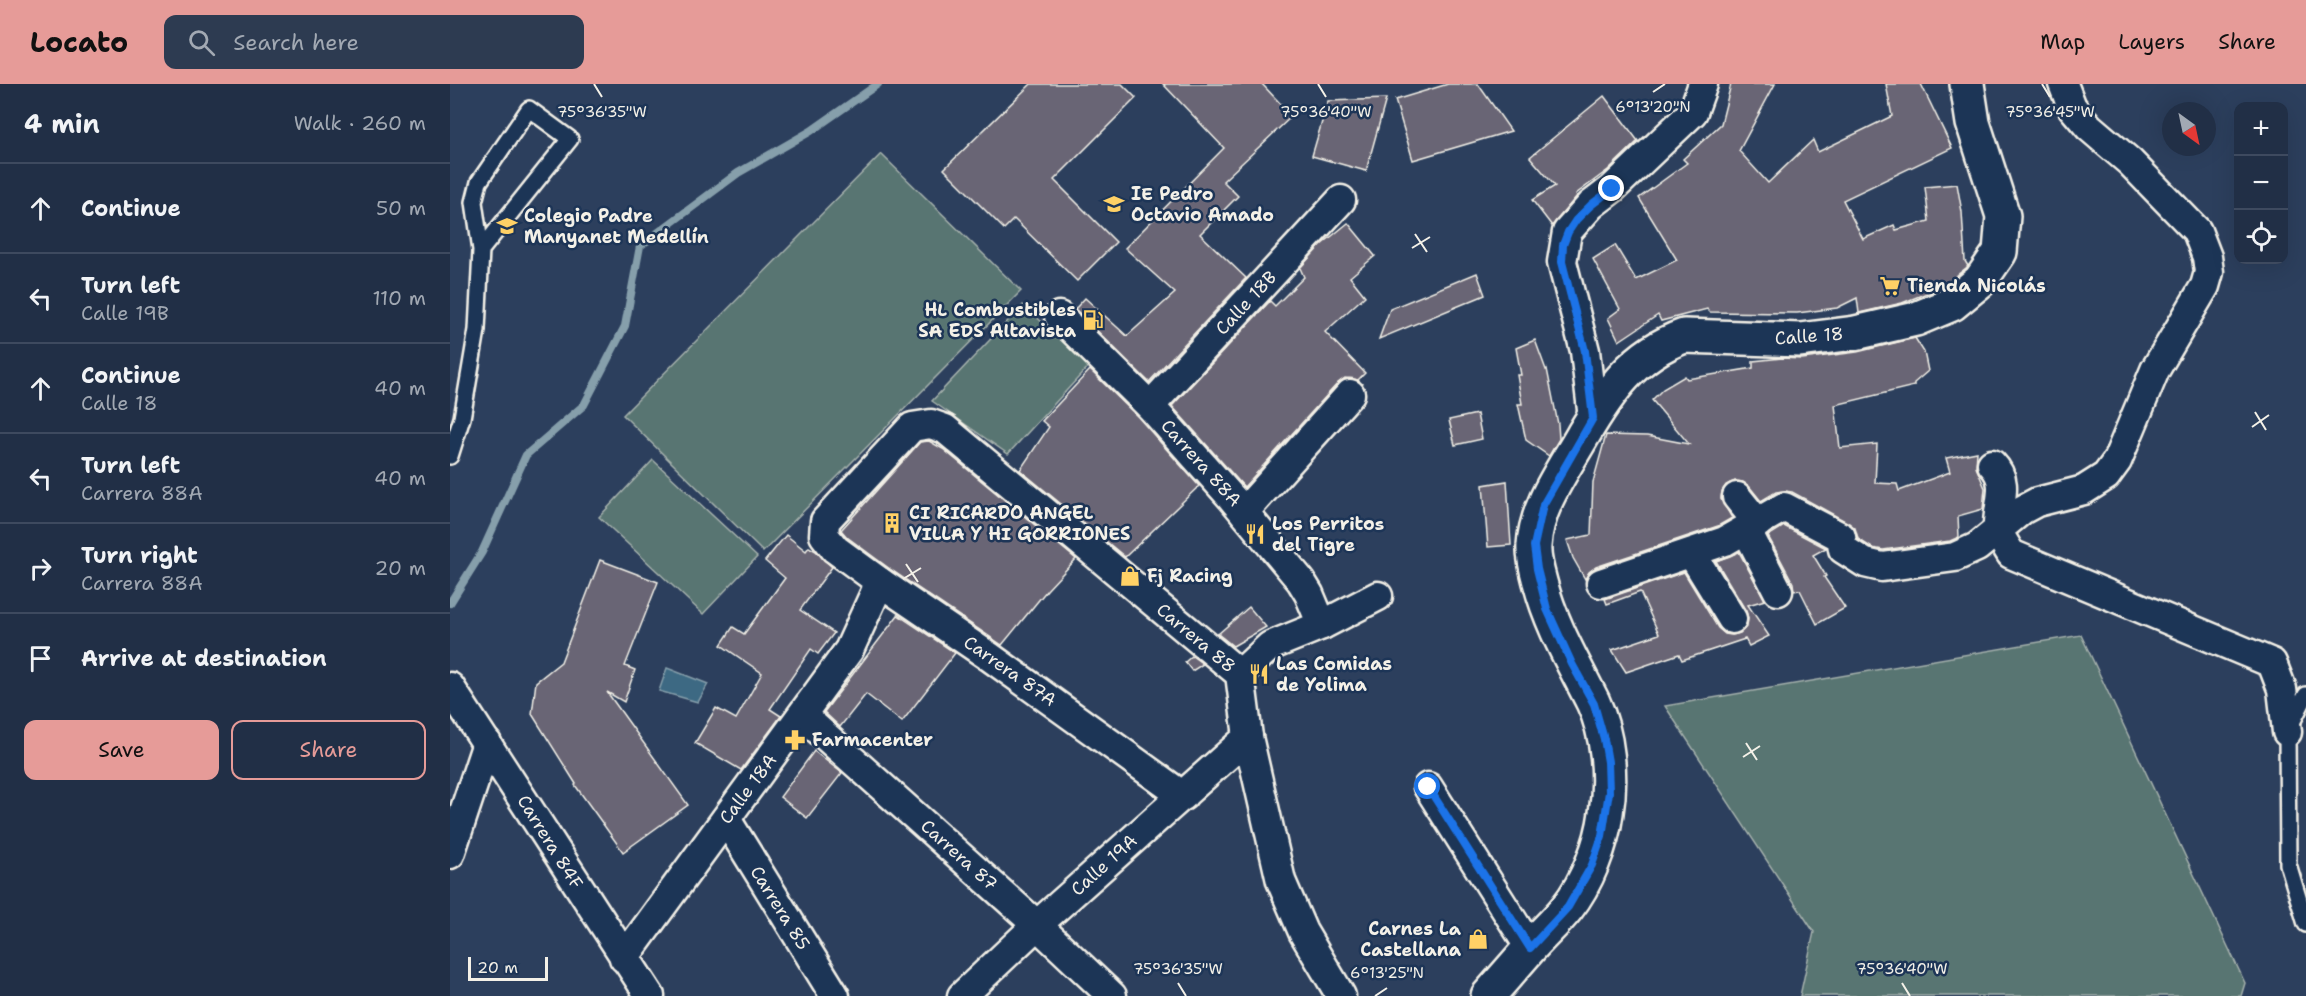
<!DOCTYPE html>
<html lang="en">
<head>
<meta charset="utf-8">
<style>
  body { margin:0; font-family:"Shantell Sans",sans-serif; background:#2d3b51; color:#f1f3f6 }
  .controls { position:absolute; right:18px; top:18px; display:grid; overflow:hidden; border-radius:12px; box-shadow:0 6px 24px #0002 }
  .controls button { width:54px; height:54px; display:grid; place-items:center; padding:0; border:0; border-bottom:2px solid #3e4a5f; background:#212f46; color:#f1f3f6; font:30px sans-serif }
  .compass { position:absolute; left:1712px; top:18px; width:54px; height:54px; border-radius:50%; background:#212f46; box-shadow:0 6px 24px #0002; rotate:147deg }
  .scale { position:absolute; left:18px; bottom:15px; width:80px; box-sizing:border-box; padding-left:6px; border:3px solid #f4f1e8; border-top:0; font-size:16px; line-height:21px; white-space:nowrap; color:#f4f1e8; -webkit-text-stroke:4px #1d3557; paint-order:stroke }
  .stop { position:absolute; width:18px; height:18px; margin:-14px; border:4px solid #1a73e8; border-radius:50%; background:#fff }
  .stop.end { background:#1a73e8; border-color:#fff; box-shadow:0 2px 6px #0008 }
  .list { margin:0; padding:0; list-style:none }
  h2 { display:flex; justify-content:space-between; align-items:center; height:78px; margin:0; padding:0 24px; font-size:26px }
  h2 small { font-size:20px; font-weight:400; color:#a2a9b3 }
  .list li { display:grid; grid-template-columns:39px 1fr auto; gap:18px; align-items:center; box-sizing:border-box; height:90px; padding:0 24px; border-top:2px solid #3e4a5f }
  .list b { display:block; font-size:22px; white-space:nowrap }
  .list p { margin:0; font-size:20px; white-space:nowrap; color:#a2a9b3 }
  .list em { font-size:20px; font-style:normal; color:#a2a9b3 }
  .actions { display:flex; gap:12px; padding:18px 24px }
  .actions a { flex:1; padding:14px 0; border:2px solid #e69b98; border-radius:12px; text-align:center; font-size:21px; color:#e69b98 }
  .actions .main { background:#e69b98; color:#111 }
  .icon { flex:none; width:33px; height:33px; fill:none; stroke:currentColor; stroke-width:2; stroke-linecap:round; stroke-linejoin:round }
  .map { position:relative; flex:none; width:1856px; height:912px; overflow:hidden }
  header { display:flex; align-items:center; gap:36px; box-sizing:border-box; height:84px; padding:0 30px; background:#e69b98; color:#111 }
  header strong { font-size:28px }
  nav { display:flex; gap:33px; margin-inline-start:auto; font-size:21px }
  .search { width:420px; height:54px; background:#2d3b51; display:flex; align-items:center; gap:15px; box-sizing:border-box; padding:0 21px; border-radius:12px; color:#a2a9b3; font-size:22px }
  main { display:flex }
  aside { flex:1; background:#212f46 }
  .map>svg:first-child { display:block }
  .green { fill:#587472; stroke:#a6b2ad; stroke-width:1.5 }
  .water { fill:#3d6983; stroke:#869fab; stroke-width:1.5 }
  .lines { fill:none; stroke-linecap:round; stroke-linejoin:round }
  .stream { stroke:#869fab; stroke-width:8 }
  .building { fill:#696574; stroke:#f4f1e8; stroke-width:1.5 }
  .service-casing { stroke:#f4f1e8; stroke-width:20 }
  .minor-casing { stroke:#f4f1e8; stroke-width:33 }
  .tertiary-casing { stroke:#f4f1e8; stroke-width:38 }
  .service { stroke:#1d3557; stroke-width:15 }
  .minor { stroke:#1d3557; stroke-width:28 }
  .tertiary { stroke:#1d3557; stroke-width:33 }
  .route { stroke:#1a73e8; stroke-width:8 }
  .ticks { fill:none; stroke:#f4f1e8; stroke-width:2 }
  .labels { text-anchor:middle; dominant-baseline:central; stroke-width:5; stroke-linejoin:round; paint-order:stroke }
  .poi-label { font-size:18px; font-weight:bold; fill:#f4f1e8; stroke:#1d3557; text-anchor:start }
  .street-label { font-size:18px; fill:#f4f1e8; stroke:#1d3557 }
  .ticks-label { font-size:15px; text-anchor:middle; fill:#f4f1e8; stroke:#1d3557; stroke-width:5; stroke-linejoin:round; paint-order:stroke }
</style>
</head>
<body>
<header>
<strong>Locato</strong>
<div class="search"><svg class="icon" aria-label="search" viewBox="0 0 24 24"><circle cx="10" cy="10" r="6"/><path d="M15 15l6 6"/></svg>Search here</div>
<nav><a>Map</a><a>Layers</a><a>Share</a></nav>
</header>
<main>
<aside>
<h2>4 min<small>Walk · 260 m</small></h2>
<ul class="list">
<li><svg class="icon" aria-label="ahead" viewBox="0 0 24 24"><path d="M12 20V5M6 11l6-6 6 6"/></svg><div><b>Continue</b></div><em>50 m</em></li>
<li><svg class="icon" aria-label="left" viewBox="0 0 24 24"><path d="M17 20v-9H6M10 6l-5 5 5 5"/></svg><div><b>Turn left</b><p>Calle 19B</p></div><em>110 m</em></li>
<li><svg class="icon" aria-label="ahead" viewBox="0 0 24 24"><path d="M12 20V5M6 11l6-6 6 6"/></svg><div><b>Continue</b><p>Calle 18</p></div><em>40 m</em></li>
<li><svg class="icon" aria-label="left" viewBox="0 0 24 24"><path d="M17 20v-9H6M10 6l-5 5 5 5"/></svg><div><b>Turn left</b><p>Carrera 88A</p></div><em>40 m</em></li>
<li><svg class="icon" aria-label="right" viewBox="0 0 24 24"><path d="M7 20v-9h11M14 6l5 5-5 5"/></svg><div><b>Turn right</b><p>Carrera 88A</p></div><em>20 m</em></li>
<li><svg class="icon" aria-label="arrive" viewBox="0 0 24 24"><path d="M6 21V4h12l-3 4 3 4H6"/></svg><div><b>Arrive at destination</b></div></li>
</ul>
<div class="actions"><a class="main">Save</a><a>Share</a></div>
</aside>
<div class="map">
<svg width="1856" height="912" viewBox="0 0 1856 912">
  <rect width="100%" height="100%" fill="#2c3f5d"/>
  <filter id="ink" filterUnits="userSpaceOnUse"><feTurbulence type="fractalNoise" baseFrequency=".0167" numOctaves="2"/><feDisplacementMap in="SourceGraphic" scale="12" xChannelSelector="R" yChannelSelector="G"/><feConvolveMatrix kernelMatrix="1 2 1 2 8 2 1 2 1" color-interpolation-filters="sRGB"/></filter>
  <g filter="url(#ink)">
    <!-- green -->
    <g class="green">
      <polygon points="431,70 571,207 313,468 173,331"/>
      <polygon points="573,221 640,281 558,370 482,317"/>
      <polygon points="203,376 307,473 253,530 149,433"/>
      <polygon points="1631,551 1795,899 1791,912 1350,912 1364,848 1215,622"/>
    </g>
    <!-- water -->
    <polygon class="water" points="217,584 258,600 248,618 209,607"/>
    <g class="lines">
      <!-- stream -->
      <polyline class="stream" points="0,519 32,468 76,371 134,321 175,242 190,162 288,89 361,47 428,0"/>
    </g>
    <!-- building -->
    <g class="building">
      <polygon points="581,0 672,0 686,14 604,96 666,158 627,197 564,135 554,145 494,85"/>
      <polygon points="713,0 812,0 842,32 773,97 788,112 750,150 796,194 699,298 625,225 635,214 677,252 725,209 675,164 774,64"/>
      <polygon points="998,0 1028,0 1061,47 963,76 945,16"/>
      <polygon points="1281,0 1325,0 1289,67 1318,99 1363,56 1368,68 1442,32 1436,0 1471,0 1502,64 1393,116 1413,155 1444,141 1446,146 1479,137 1475,103 1507,100 1512,128 1515,177 1518,182 1516,184 1492,203 1452,219 1409,229 1407,214 1387,224 1347,229 1260,228 1257,225 1211,237 1208,231 1169,257 1158,234 1170,225 1143,175 1165,161 1186,196 1227,176 1189,114 1237,79 1233,75 1271,40"/>
      <polygon points="1154,12 1188,57 1158,86 1126,110 1127,112 1102,142 1082,116 1105,102 1080,73"/>
      <polygon points="936,15 916,87 862,72 878,17"/>
      <polygon points="898,139 925,172 900,193 915,212 875,248 915,289 908,296 895,294 888,299 794,403 722,322 820,217 825,222 854,193 850,184 871,161"/>
      <polygon points="1027,189 1035,211 929,255 940,225"/>
      <polygon points="1465,254 1474,268 1478,287 1464,299 1464,302 1385,321 1390,364 1427,360 1425,399 1447,400 1449,407 1500,388 1496,374 1527,368 1526,383 1535,404 1533,425 1508,432 1509,453 1500,457 1433,466 1422,464 1408,455 1405,444 1399,439 1342,408 1334,407 1326,408 1311,417 1299,402 1293,398 1285,397 1276,401 1272,407 1271,415 1282,434 1268,442 1146,483 1139,488 1135,495 1123,474 1117,456 1141,451 1143,398 1156,351 1197,352 1239,360 1202,316 1213,305 1235,292 1237,295 1303,284 1303,277 1332,274 1352,275 1407,268"/>
      <polygon points="1085,256 1096,286 1097,285 1108,340 1109,355 1099,372 1076,356 1068,320 1072,320 1067,291 1071,291 1066,264"/>
      <polygon points="640,286 688,333 749,402 675,473 570,386 599,343 592,337"/>
      <polygon points="1027,330 1032,355 1005,361 999,336"/>
      <polygon points="479,357 493,365 626,475 597,506 552,561 440,485 397,453 391,446 470,358"/>
      <polygon points="1057,397 1061,461 1038,463 1033,401"/>
      <polygon points="1334,442 1376,464 1363,471 1376,492 1374,493 1395,524 1367,540 1350,506 1344,507 1343,499 1318,452"/>
      <polygon points="336,451 356,467 359,463 366,467 382,483 350,526 384,549 368,570 361,565 320,625 331,632 291,686 245,659 266,624 286,635 312,589 271,561 283,543 294,550 335,494 315,477"/>
      <polygon points="1289,468 1315,516 1298,521 1319,552 1299,562 1295,555 1232,576 1229,570 1176,588 1162,566 1209,550 1190,508 1157,520 1155,515 1234,488 1268,544 1275,550 1282,551 1290,549 1297,542 1298,534 1296,527 1266,477"/>
      <polygon points="150,476 208,498 175,582 185,586 174,618 157,608 238,721 173,768 125,701 126,700 82,630 86,598 111,578"/>
      <polygon points="799,523 816,543 783,562 768,550"/>
      <polygon points="448,531 505,569 452,638 416,610 390,643 374,628"/>
      <polygon points="742,572 753,580 742,587 735,578"/>
      <polygon points="364,667 392,689 357,734 330,713"/>
    </g>
    <g class="lines">
      <!-- service casing -->
      <g class="service-casing">
        <g id="service">
          <polyline points="0,372 12,334 27,246 31,166 24,118 29,98 79,25 120,55 31,166"/>
          <polyline points="1856,611 1837,648 1838,780 1856,840"/>
        </g>
      </g>
      <!-- minor casing -->
      <g class="minor-casing">
        <g id="minor">
          <polyline points="609,232 700,322 782,414 851,497 859,510 872,541"/>
          <polyline points="700,322 891,116"/>
          <polyline points="1143,334 1135,267 1112,178 1117,148 1141,121 1162,105 1243,28 1253,0"/>
          <path d="M 1542,380 C 1561,399 1547,421 1548,444 C 1549,452 1557,463 1561,470 L 1822,579 L 1832,605 L 1837,648"/>
          <polyline points="1287,413 1308,439"/>
          <polyline points="794,428 900,310"/>
          <polyline points="1296,445 1328,507"/>
          <polyline points="1242,470 1282,535"/>
          <polyline points="1151,499 1275,457 1334,423 1391,453 1393,465 1415,479 1432,483 1505,473 1527,463 1572,426 1587,418 1634,406 1656,392 1667,377 1705,286 1755,202 1759,188 1757,173 1747,147 1680,78 1639,43 1622,23 1613,0"/>
          <polyline points="790,590 820,562 872,541 928,512"/>
          <polyline points="0,603 200,912"/>
          <polyline points="353,632 587,841 662,912"/>
          <polyline points="978,703 1080,864"/>
          <polyline points="733,712 540,573 430,498 385,465 374,451 375,437 462,343 481,340 495,345 790,590 798,653 831,797 853,848 891,912"/>
          <polyline points="276,735 385,912"/>
          <polyline points="0,770 37,659"/>
          <polyline points="174,874 399,566 430,498"/>
          <polyline points="512,912 587,841 798,653"/>
        </g>
      </g>
      <!-- tertiary casing -->
      <g class="tertiary-casing">
        <path id="tertiary" d="M 1038,912 C 1052,896 1066,880 1080,864 C 1092,850 1106,838 1117,824 C 1137,799 1152,760 1156,729 C 1162,693 1158,650 1143,618 C 1123,578 1101,541 1090,498 C 1087,487 1083,473 1084,462 C 1086,421 1114,385 1133,351 C 1159,307 1184,270 1234,252 L 1350,256 L 1405,249 L 1466,235 L 1502,220 L 1530,197 L 1550,168 L 1553,132 L 1523,39 L 1517,0"/>
      </g>
      <!-- service -->
      <use href="#service" class="service"/>
      <!-- minor -->
      <use href="#minor" class="minor"/>
      <!-- tertiary -->
      <use href="#tertiary" class="tertiary"/>
    </g>
  </g>
  <g class="lines" filter="url(#ink)">
    <!-- route -->
    <polyline class="route" points="978,703 1080,864 1118,823 1142,781 1152,752 1159,708 1158,678 1154,655 1144,620 1122,580 1097,525 1087,485 1084,462 1093,421 1143,334 1135,267 1112,178 1113,161 1118,148 1126,136 1141,121 1162,105"/>
  </g>
  <!-- ticks -->
  <path class="ticks" d="M 144,0 L 152,13M 868,0 L 876,13M 1592,0 L 1600,13M 1203,8 L 1215,0M 965,150 L 977,168M 962,164 L 980,153M 1805,328 L 1816,346M 1802,343 L 1819,331M 456,480 L 468,498M 453,495 L 471,484M 1296,659 L 1307,676M 1293,673 L 1310,662M 728,899 L 736,912M 1452,899 L 1460,912M 925,912 L 937,904"/>
  <!-- icons -->
  <defs>
    <g id="school-bare" transform="scale(1.62)"><path d="M0-5L7-2L0 1L-7-2ZM-4 1L0 2.5L4 1V4Q0 6-4 4Z" fill="#ffd166" stroke="#1d3557" stroke-width="2.5" paint-order="stroke"/></g>
    <g id="supermarket-bare" transform="scale(1.62)"><path d="M-6-5.5h2.5l.6 2H6L4.5 2H-2.5L-4.4-4H-6ZM-1.5 3.2a1.3 1.3 0 1 0 .1 0ZM3 3.2a1.3 1.3 0 1 0 .1 0Z" fill="#ffd166" stroke="#1d3557" stroke-width="2.5" paint-order="stroke"/></g>
    <g id="fuel-bare" transform="scale(1.62)"><path d="M-5.5-6h7V0h2V4h1.3V-2.5L3-4.5l.8-.8L6-3V5H2.5V1h-1V6h-7ZM-4.2-4.7v3.2H.2V-4.7Z" fill="#ffd166" stroke="#1d3557" stroke-width="2.5" paint-order="stroke"/></g>
    <g id="building-bare" transform="scale(1.62)"><path d="M-4-6H4V6H1V3H-1V6H-4ZM-2.5-4.3h1.7v1.8h-1.7ZM.8-4.3h1.7v1.8H.8ZM-2.5-1h1.7V.8h-1.7ZM.8-1h1.7V.8H.8Z" fill="#ffd166" stroke="#1d3557" stroke-width="2.5" paint-order="stroke"/></g>
    <g id="restaurant-bare" transform="scale(1.62)"><path d="M-5-6h1v4h1v-4h1v4h1v-4h1v5L-1.5 .5V6h-2V.5L-5-1ZM5-6V6H3V1.5H1.5Q1.5-4 5-6Z" fill="#ffd166" stroke="#1d3557" stroke-width="2.5" paint-order="stroke"/></g>
    <g id="shop-bare" transform="scale(1.62)"><path d="M-5-2.5h2.3a2.7 3.5 0 0 1 5.4 0H5L5.5 6h-11ZM-1.5-2.5h3a1.5 2.3 0 0 0-3 0Z" fill="#ffd166" stroke="#1d3557" stroke-width="2.5" paint-order="stroke"/></g>
    <g id="pharmacy-bare" transform="scale(1.62)"><path d="M-2-6h4v4h4v4h-4v4h-4v-4h-4v-4h4Z" fill="#ffd166" stroke="#1d3557" stroke-width="2.5" paint-order="stroke"/></g>
  </defs>
  <g fill-rule="evenodd">
    <use href="#school-bare" x="664" y="120"/>
    <use href="#school-bare" x="57" y="142"/>
    <use href="#supermarket-bare" x="1440" y="202"/>
    <use href="#fuel-bare" x="643" y="236"/>
    <use href="#building-bare" x="442" y="439"/>
    <use href="#restaurant-bare" x="805" y="450"/>
    <use href="#shop-bare" x="680" y="492"/>
    <use href="#restaurant-bare" x="809" y="590"/>
    <use href="#pharmacy-bare" x="345" y="656"/>
    <use href="#shop-bare" x="1028" y="855"/>
  </g>
  <g class="labels">
    <!-- poi labels -->
    <g class="poi-label">
      <text x="681" y="110">IE Pedro<tspan x="681" dy="21">Octavio Amado</tspan></text>
      <text x="74" y="132">Colegio Padre<tspan x="74" dy="21">Manyanet Medellín</tspan></text>
      <text x="1457" y="202">Tienda Nicolás</text>
      <text x="626" y="226" text-anchor="end">HL Combustibles<tspan x="626" dy="21">SA EDS Altavista</tspan></text>
      <text x="459" y="429">CI RICARDO ANGEL<tspan x="459" dy="21">VILLA Y HI GORRIONES</tspan></text>
      <text x="822" y="440">Los Perritos<tspan x="822" dy="21">del Tigre</tspan></text>
      <text x="697" y="492">Fj Racing</text>
      <text x="826" y="580">Las Comidas<tspan x="826" dy="21">de Yolima</tspan></text>
      <text x="362" y="656">Farmacenter</text>
      <text x="1011" y="845" text-anchor="end">Carnes La<tspan x="1011" dy="21">Castellana</tspan></text>
    </g>
    <!-- street labels -->
    <g class="street-label">
      <text transform="translate(796 219) rotate(-47)">Calle 18B</text>
      <text transform="translate(1359 252) rotate(-4)">Calle 18</text>
      <text transform="translate(751 379) rotate(48)">Carrera 88A</text>
      <text transform="translate(746 554) rotate(40)">Carrera 88</text>
      <text transform="translate(560 587) rotate(35)">Carrera 87A</text>
      <text transform="translate(298 705) rotate(-53)">Calle 18A</text>
      <text transform="translate(100 758) rotate(58)">Carrera 84F</text>
      <text transform="translate(509 771) rotate(42)">Carrera 87</text>
      <text transform="translate(654 781) rotate(-42)">Calle 19A</text>
      <text transform="translate(330 824) rotate(58)">Carrera 85</text>
    </g>
  </g>
  <g class="ticks-label">
    <text x="1203" y="28">6°13'20"N</text>
    <text x="152" y="33">75°36'35"W</text>
    <text x="876" y="33">75°36'40"W</text>
    <text x="1600" y="33">75°36'45"W</text>
    <text x="728" y="890">75°36'35"W</text>
    <text x="1452" y="890">75°36'40"W</text>
    <text x="937" y="894">6°13'25"N</text>
  </g>
</svg>
<div class="controls">
<button>+</button>
<button>−</button>
<button><svg class="icon" aria-label="locate" viewBox="0 0 24 24"><circle cx="12" cy="12" r="6"/><path d="M12 2v4M12 18v4M2 12h4M18 12h4"/></svg></button>
</div>
<svg class="compass" viewBox="-18 -18 36 36"><path d="M0-13l5 13h-10z" fill="#e53935"/><path d="M0 13l5-13h-10z" fill="#a2a9b3"/></svg>
<div class="scale">20 m</div>
<div class="stop" style="left:978px;top:703px"></div>
<div class="stop end" style="left:1162px;top:105px"></div>
</div>
</main>
</body>
</html>
